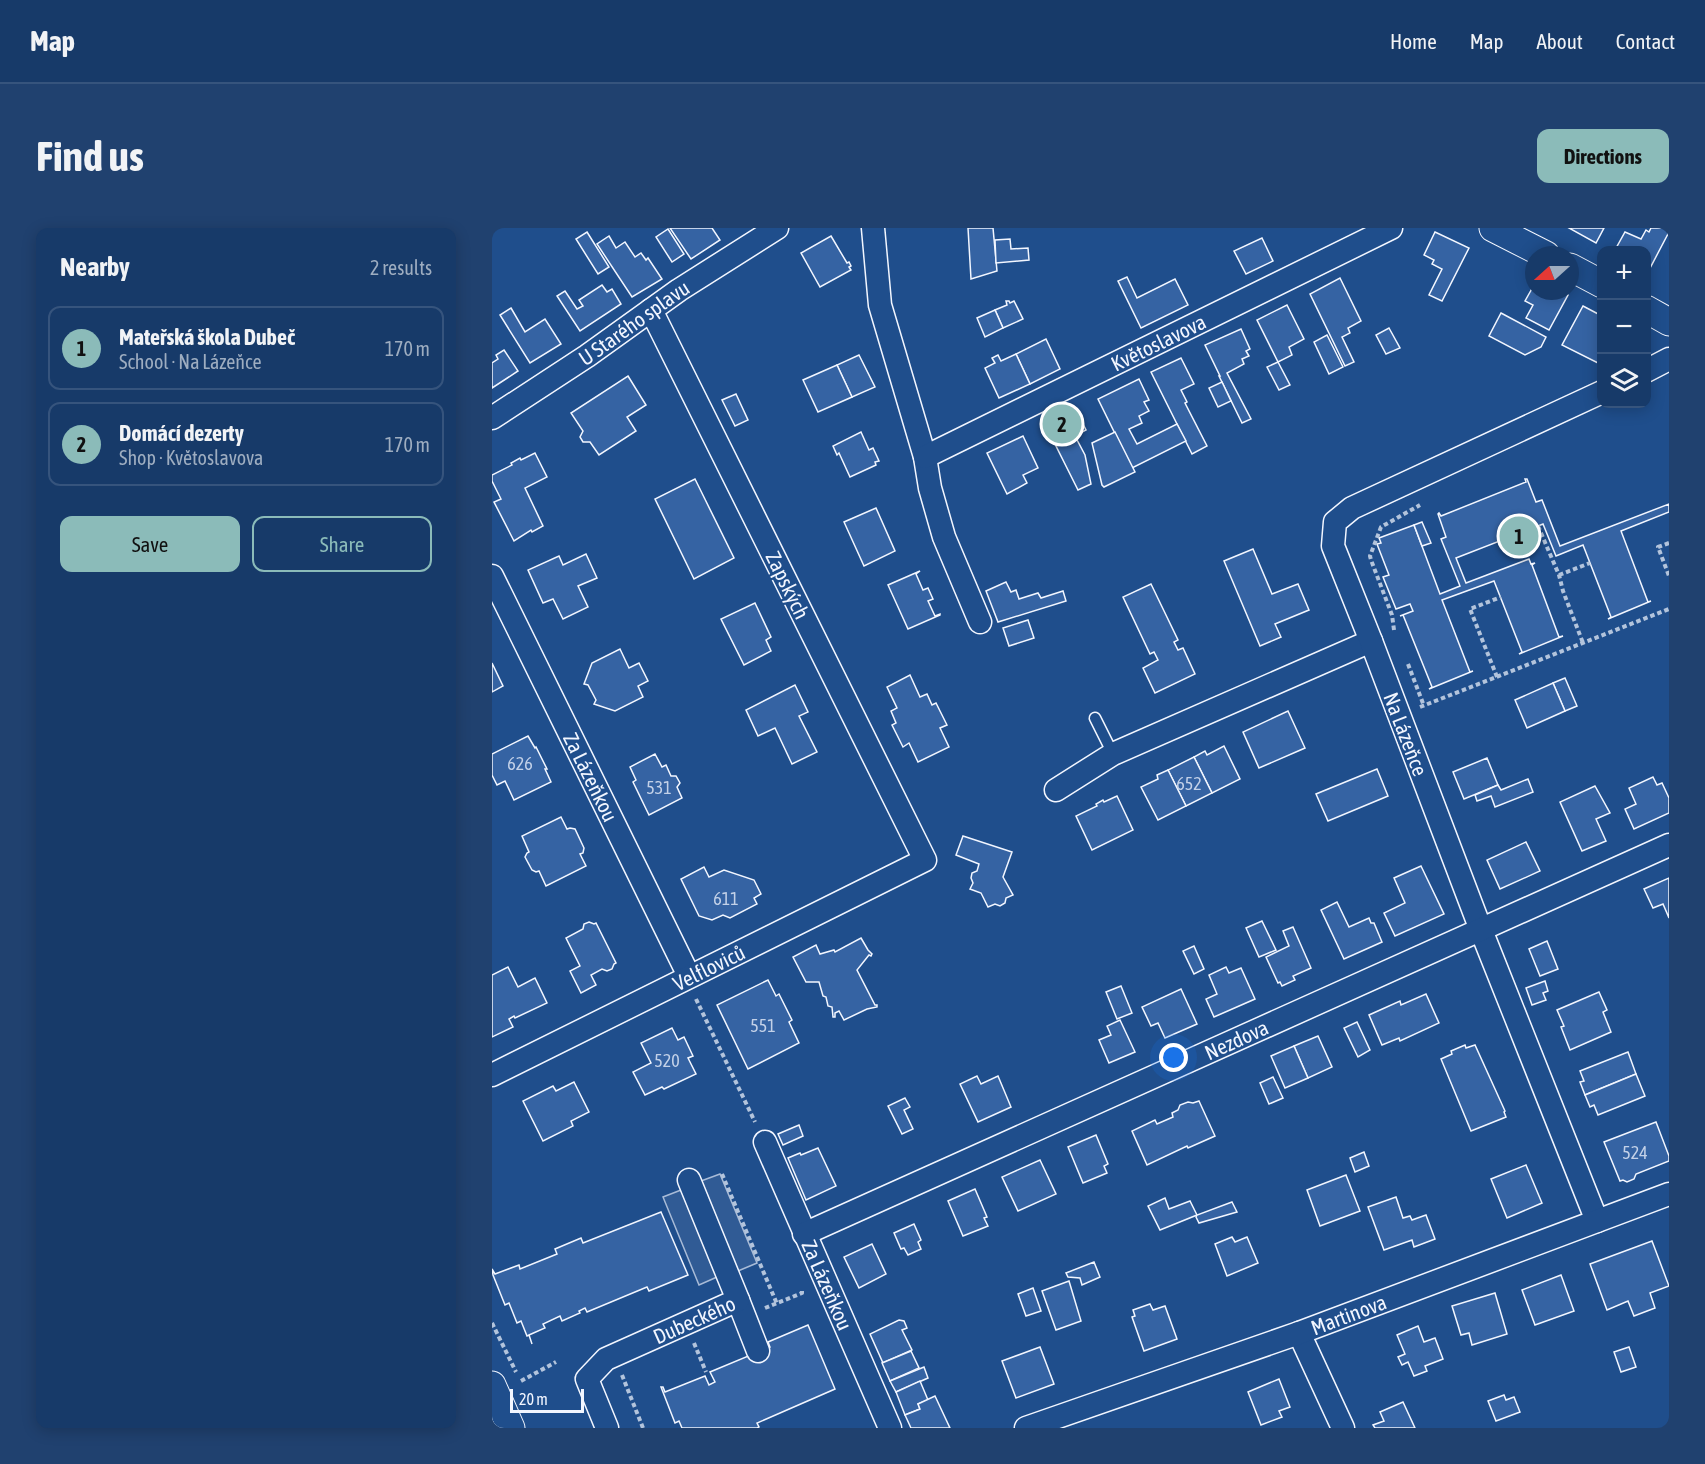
<!DOCTYPE html>
<html lang="en">
<head>
<meta charset="utf-8">
<style>
  body { margin:0; font-family:"Asap Condensed",sans-serif; background:#20416f; color:#f1f3f6 }
  .controls { position:absolute; right:18px; top:18px; display:grid; overflow:hidden; border-radius:12px; box-shadow:0 3px 15px #0003 }
  .controls button { width:54px; height:54px; display:grid; place-items:center; padding:0; border:0; border-bottom:2px solid #36547d; background:#173a69; color:#f1f3f6; font:30px sans-serif }
  .compass { position:absolute; left:1033px; top:18px; width:54px; height:54px; border-radius:50%; background:#173a69; box-shadow:0 3px 15px #0003; rotate:249deg }
  .scale { position:absolute; left:18px; bottom:15px; width:74px; box-sizing:border-box; padding-left:6px; border:3px solid #f2f6ff; border-top:0; font-size:16px; line-height:21px; white-space:nowrap; color:#f2f6ff; -webkit-text-stroke:4px #1f4e8c; paint-order:stroke }
  .you { position:absolute; left:682px; top:830px; width:21px; height:21px; margin:-15px; border:4px solid #fff; border-radius:50%; background:#1a73e8; box-shadow:0 0 0 9px #1a73e833 }
  .badge { display:grid; place-items:center; width:39px; height:39px; border-radius:50%; background:#8bbbb9; color:#111; font-size:20px; font-weight:700 }
  .pin { position:absolute; translate:-50% -50%; border:3px solid #fff; box-shadow:0 2px 6px #0006 }
  .list { margin:0; padding:0; list-style:none }
  h2 { display:flex; justify-content:space-between; align-items:center; height:78px; margin:0; padding:0 24px; font-size:26px }
  h2 small { font-size:20px; font-weight:400; color:#9eadc0 }
  .list li { display:grid; grid-template-columns:39px 1fr auto; gap:18px; align-items:center; box-sizing:border-box; height:84px; margin:0 12px 12px; padding:0 12px; border:2px solid #36547d; border-radius:12px }
  .list b { display:block; font-size:22px; white-space:nowrap }
  .list p { margin:0; font-size:20px; white-space:nowrap; color:#9eadc0 }
  .list em { font-size:20px; font-style:normal; color:#9eadc0 }
  .actions { display:flex; gap:12px; padding:18px 24px }
  .actions a { flex:1; padding:14px 0; border:2px solid #8bbbb9; border-radius:12px; text-align:center; font-size:21px; color:#8bbbb9 }
  .actions .main { background:#8bbbb9; color:#111 }
  .icon { flex:none; width:33px; height:33px; fill:none; stroke:currentColor; stroke-width:2; stroke-linecap:round; stroke-linejoin:round }
  .map { position:relative; flex:none; width:1177px; height:1200px; overflow:hidden; border-radius:12px }
  header { display:flex; align-items:center; gap:36px; box-sizing:border-box; height:84px; padding:0 30px; background:#173a69; border-bottom:2px solid #36547d }
  header strong { font-size:28px }
  nav { display:flex; gap:33px; margin-inline-start:auto; font-size:21px }
  .intro { display:flex; align-items:center; justify-content:space-between; box-sizing:border-box; height:144px; padding:0 36px }
  h1 { margin:0; font-size:42px }
  .button { padding:15px 27px; border-radius:12px; background:#8bbbb9; color:#111; font-size:21px; font-weight:700 }
  main { display:flex; gap:36px; padding:0 36px }
  aside { flex:1; background:#173a69; border-radius:12px; box-shadow:0 3px 15px #0003 }
  .map>svg:first-child { display:block }
  .parking { fill:#305b95; stroke:#a8bbd7; stroke-width:1.5 }
  .building { fill:#3563a3; stroke:#f2f6ff; stroke-width:1.5 }
  .lines { fill:none; stroke-linecap:round; stroke-linejoin:round }
  .service-casing { stroke:#f2f6ff; stroke-width:13 }
  .minor-casing { stroke:#f2f6ff; stroke-width:25 }
  .tertiary-casing { stroke:#f2f6ff; stroke-width:29 }
  .path { stroke:#b3c4dc; stroke-width:4; stroke-dasharray:4.5 3; stroke-linecap:butt }
  .service { stroke:#1f4e8c; stroke-width:10 }
  .minor { stroke:#1f4e8c; stroke-width:22 }
  .tertiary { stroke:#1f4e8c; stroke-width:27 }
  .labels { text-anchor:middle; dominant-baseline:central; stroke-width:4.5; stroke-linejoin:round; paint-order:stroke }
  .number-label { font-size:18px; fill:#c3d1e8 }
  .street-label { font-size:21px; fill:#f2f6ff; stroke:#1f4e8c }
</style>
</head>
<body>
<header>
<strong>Map</strong>
<nav><a>Home</a><a>Map</a><a>About</a><a>Contact</a></nav>
</header>
<div class="intro"><h1>Find us</h1><a class="button">Directions</a></div>
<main>
<aside>
<h2>Nearby<small>2 results</small></h2>
<ul class="list">
<li><span class="badge">1</span><div><b>Mateřská škola Dubeč</b><p>School · Na Lázeňce</p></div><em>170 m</em></li>
<li><span class="badge">2</span><div><b>Domácí dezerty</b><p>Shop · Květoslavova</p></div><em>170 m</em></li>
</ul>
<div class="actions"><a class="main">Save</a><a>Share</a></div>
</aside>
<div class="map">
<svg width="1177" height="1200" viewBox="0 0 1177 1200">
  <rect width="100%" height="100%" fill="#1f4e8c"/>
  <!-- parking -->
  <g class="parking">
    <polygon points="228,946 265,1035 246,1043 209,953"/>
    <polygon points="189,962 225,1049 207,1057 171,969"/>
  </g>
  <!-- building -->
  <g class="building">
    <polygon points="178,0 220,0 228,12 199,31"/>
    <polygon points="476,0 501,0 505,43 479,51"/>
    <polygon points="1077,0 1112,0 1104,15"/>
    <polygon points="1159,0 1177,0 1177,4 1156,44 1154,43 1154,22 1123,22 1133,4 1149,11 1154,2 1157,4"/>
    <polygon points="176,1 192,26 180,34 164,9"/>
    <polygon points="95,4 117,39 106,46 84,11"/>
    <polygon points="943,4 977,20 950,73 937,67 950,41 940,36 942,32 932,27"/>
    <polygon points="117,8 124,20 133,14 143,29 149,25 154,32 156,30 170,51 140,69 105,16"/>
    <polygon points="339,8 355,35 357,34 359,38 357,39 359,42 328,59 309,25"/>
    <polygon points="770,10 781,33 754,46 742,23"/>
    <polygon points="518,11 519,21 536,20 537,32 504,35 503,12"/>
    <polygon points="635,49 645,70 683,51 696,77 649,100 626,53"/>
    <polygon points="848,50 869,93 856,100 858,105 850,109 862,134 853,138 818,66"/>
    <polygon points="110,57 115,64 120,61 129,76 88,103 65,68 73,63 85,81 91,78 87,72"/>
    <polygon points="1042,57 1042,63 1068,63 1076,67 1057,102 1034,90 1041,77 1033,73"/>
    <polygon points="514,73 517,73 518,75 522,73 531,91 511,100 503,82 515,77"/>
    <polygon points="795,77 812,111 797,119 800,127 786,134 765,92"/>
    <polygon points="1091,78 1110,88 1110,137 1070,117"/>
    <polygon points="19,80 33,104 53,91 69,116 38,135 8,87"/>
    <polygon points="503,82 511,100 493,109 485,90"/>
    <polygon points="1009,85 1054,109 1049,119 1033,127 997,108"/>
    <polygon points="897,100 908,120 894,126 884,107"/>
    <polygon points="749,101 758,121 754,123 757,128 750,131 752,136 735,145 759,191 750,195 727,148 728,148 713,117"/>
    <polygon points="835,107 851,139 837,146 822,114"/>
    <polygon points="554,111 568,141 538,156 524,126"/>
    <polygon points="12,122 26,143 0,160 0,135 6,131 4,127"/>
    <polygon points="524,126 538,156 507,170 493,140 503,135 500,130 506,127 509,133"/>
    <polygon points="367,127 383,159 360,169 345,137"/>
    <polygon points="689,130 702,156 689,162 695,174 693,175 715,218 700,226 659,144"/>
    <polygon points="786,134 798,157 787,162 775,139"/>
    <polygon points="345,137 360,169 326,184 311,152"/>
    <polygon points="136,148 154,177 135,189 144,203 107,227 98,214 91,214 88,209 91,203 79,185"/>
    <polygon points="647,151 657,172 652,174 657,183 647,188 650,195 637,201 645,216 685,196 694,213 640,240 606,171"/>
    <polygon points="730,154 739,173 726,179 717,160"/>
    <polygon points="244,166 256,192 243,198 230,172"/>
    <polygon points="584,182 594,202 583,208 593,227 599,256 586,262 553,196"/>
    <polygon points="369,204 377,222 381,220 387,233 383,234 384,237 358,249 347,225 345,227 341,218"/>
    <polygon points="623,204 643,244 612,259 610,257 600,215"/>
    <polygon points="531,208 546,240 531,247 535,255 515,266 495,225"/>
    <polygon points="43,225 55,249 33,260 51,298 40,304 39,302 22,313 2,274 9,271 0,253 0,247 20,237 19,235 28,230 29,232"/>
    <polygon points="203,251 242,330 202,351 163,271"/>
    <polygon points="1033,251 1035,251 1044,274 1050,272 1068,318 1177,276 1177,284 1129,303 1156,374 1159,373 1116,391 1119,389 1091,317 1064,328 1051,296 1046,298 964,330 974,355 1037,331 1039,336 1043,335 1040,337 1067,409 1071,408 1027,426 1030,424 1002,353 950,372 978,444 981,443 937,461 940,459 911,387 908,388 921,383 918,376 904,381 891,349 897,347 885,316 889,315 887,310 922,297 948,366 968,358 949,311 954,309 946,286 947,285 949,288 1034,254"/>
    <polygon points="384,280 403,323 372,338 352,294"/>
    <polygon points="930,294 939,315 930,318 922,297"/>
    <polygon points="761,321 780,366 806,356 817,382 783,396 789,409 768,418 732,333"/>
    <polygon points="94,326 105,350 86,358 96,379 71,391 61,371 51,375 36,342 67,328 71,337"/>
    <polygon points="428,343 424,346 431,362 436,360 441,371 436,373 443,388 448,386 448,387 416,401 396,357"/>
    <polygon points="514,354 519,364 524,362 527,371 546,365 549,370 571,363 574,373 506,394 494,363"/>
    <polygon points="659,356 686,412 682,414 686,422 691,420 703,446 663,465 651,440 666,432 662,424 658,426 631,369"/>
    <polygon points="263,375 279,409 274,412 279,423 252,437 229,391"/>
    <polygon points="536,392 542,410 517,418 511,400"/>
    <polygon points="128,421 137,440 147,435 156,453 146,458 151,469 123,483 102,476 104,472 96,457 92,456 100,435"/>
    <polygon points="0,435 11,458 0,464"/>
    <polygon points="418,447 428,469 435,466 440,477 444,475 455,497 448,500 457,519 426,534 417,515 411,519 400,497 404,495 399,483 405,480 395,459"/>
    <polygon points="1073,450 1085,478 1073,483 1061,455"/>
    <polygon points="1061,455 1073,483 1035,500 1023,472"/>
    <polygon points="303,457 316,484 307,488 325,524 300,536 283,500 266,508 254,482"/>
    <polygon points="796,483 813,520 767,540 751,504"/>
    <polygon points="36,508 43,520 44,519 55,541 53,541 59,554 22,572 13,553 5,557 0,547 0,526"/>
    <polygon points="732,518 748,551 720,565 702,529 713,523 715,527"/>
    <polygon points="163,526 170,539 174,537 179,548 184,548 188,555 185,559 190,570 157,587 141,554 144,552 138,539"/>
    <polygon points="702,529 720,565 694,578 676,542"/>
    <polygon points="995,530 1006,557 972,571 961,544"/>
    <polygon points="885,541 896,568 836,593 824,566"/>
    <polygon points="676,542 694,578 666,592 649,559 666,551 665,547"/>
    <polygon points="1161,549 1165,557 1170,555 1177,570 1177,585 1142,601 1133,581 1144,576 1137,560"/>
    <polygon points="1036,551 1041,564 1003,579 999,568 985,573 983,567 1006,557 1009,562"/>
    <polygon points="1103,558 1118,585 1104,591 1114,613 1090,623 1068,574"/>
    <polygon points="625,568 641,602 600,622 584,588 605,578 604,576 611,572 612,574"/>
    <polygon points="69,589 75,601 78,600 83,601 92,620 91,625 88,626 94,638 54,658 47,643 44,644 40,642 33,629 35,625 37,624 30,608"/>
    <polygon points="471,608 520,624 511,649 521,667 514,670 513,675 508,678 503,676 496,679 489,665 478,661 481,655 479,650 480,645 485,643 487,636 464,627"/>
    <polygon points="1034,614 1048,643 1008,661 995,632"/>
    <polygon points="929,638 952,686 903,708 892,685 913,675 902,650"/>
    <polygon points="212,639 217,649 232,642 262,652 269,666 262,670 265,676 238,690 231,687 220,692 207,688 189,651"/>
    <polygon points="1177,650 1177,690 1171,676 1161,680 1152,661"/>
    <polygon points="845,674 857,699 877,690 879,695 882,695 890,714 852,731 829,682"/>
    <polygon points="770,693 784,722 767,729 754,700"/>
    <polygon points="97,694 102,696 104,695 124,735 122,736 120,741 115,743 110,741 99,747 104,757 89,765 78,743 88,738 74,710 91,701 92,696"/>
    <polygon points="801,699 819,740 801,748 803,752 790,758 788,754 786,755 774,729 797,718 791,703"/>
    <polygon points="369,710 376,722 380,726 379,728 377,727 365,742 383,777 385,777 385,779 375,781 352,792 347,783 343,785 343,789 341,789 340,779 336,778 334,769 331,768 327,754 314,754 301,729 324,717 328,726 342,722 343,724"/>
    <polygon points="1055,713 1066,741 1048,748 1037,721"/>
    <polygon points="702,718 712,741 702,746 691,723"/>
    <polygon points="16,739 26,759 43,750 55,775 23,790 22,788 17,791 21,799 0,809 0,747"/>
    <polygon points="734,739 737,745 749,740 763,771 722,789 714,771 725,766 717,747"/>
    <polygon points="276,752 284,768 287,766 300,792 297,794 307,815 256,841 225,777"/>
    <polygon points="1053,753 1056,763 1051,765 1054,772 1040,777 1034,760"/>
    <polygon points="629,758 640,785 625,791 614,764"/>
    <polygon points="689,761 705,796 673,810 666,795 659,798 650,779"/>
    <polygon points="1107,764 1115,782 1111,784 1119,804 1078,822 1069,799 1072,798 1065,782"/>
    <polygon points="934,766 947,795 908,813 907,810 890,817 877,787 908,773 909,777"/>
    <polygon points="628,792 643,824 617,835 607,812 619,807 615,798"/>
    <polygon points="865,794 878,822 866,829 852,800"/>
    <polygon points="180,800 186,812 192,809 201,828 196,830 204,846 172,861 170,859 153,867 141,844 159,835 149,815"/>
    <polygon points="826,808 840,839 816,850 802,818"/>
    <polygon points="973,817 974,820 983,817 1013,883 1012,884 1014,889 979,903 949,831 960,826 959,823"/>
    <polygon points="802,818 816,850 793,860 779,828"/>
    <polygon points="1136,824 1144,846 1093,867 1088,854 1092,853 1088,843"/>
    <polygon points="1144,846 1153,868 1106,887 1102,877 1098,879 1093,867"/>
    <polygon points="485,848 489,856 506,848 519,879 486,894 468,856"/>
    <polygon points="781,849 791,870 777,876 768,855"/>
    <polygon points="82,854 97,884 79,893 81,898 51,913 31,873 61,858 64,863"/>
    <polygon points="413,870 418,879 412,882 421,901 410,906 396,878"/>
    <polygon points="707,873 723,908 696,920 695,918 655,937 640,903 663,892 665,896 681,889 680,885 686,882 688,877 696,874 701,875"/>
    <polygon points="1164,894 1177,928 1177,933 1144,946 1142,951 1135,954 1131,952 1128,953 1112,914"/>
    <polygon points="307,897 311,908 291,917 286,906"/>
    <polygon points="604,907 616,936 612,938 615,945 591,955 576,919"/>
    <polygon points="326,920 344,958 314,972 296,930 308,925 309,927"/>
    <polygon points="872,924 877,938 863,944 858,930"/>
    <polygon points="548,932 564,966 526,983 510,949"/>
    <polygon points="1034,937 1050,975 1015,990 999,951"/>
    <polygon points="854,947 868,983 828,998 815,962"/>
    <polygon points="483,961 495,989 492,990 496,998 471,1008 456,973"/>
    <polygon points="904,969 911,990 918,988 920,992 934,987 943,1011 922,1019 920,1012 892,1022 876,979"/>
    <polygon points="673,970 677,981 698,973 705,987 668,1002 656,978"/>
    <polygon points="740,974 745,984 707,995 704,989 705,987"/>
    <polygon points="169,984 196,1047 157,1063 155,1059 95,1084 93,1080 87,1083 88,1085 70,1093 68,1088 51,1096 53,1100 37,1107 40,1116 37,1107 35,1108 29,1093 25,1095 17,1075 13,1077 1,1047 0,1041 3,1046 27,1037 28,1041 65,1026 63,1021 89,1010 91,1015"/>
    <polygon points="422,996 429,1012 426,1014 429,1021 416,1027 412,1020 409,1021 402,1005"/>
    <polygon points="740,1009 743,1014 755,1009 766,1035 735,1048 723,1016"/>
    <polygon points="1160,1013 1177,1058 1158,1065 1163,1080 1142,1088 1136,1073 1115,1082 1098,1036"/>
    <polygon points="380,1016 394,1046 367,1060 352,1029"/>
    <polygon points="602,1034 608,1049 590,1057 588,1050 576,1049 574,1045"/>
    <polygon points="1069,1047 1082,1083 1043,1097 1030,1062"/>
    <polygon points="577,1053 589,1093 564,1102 550,1063"/>
    <polygon points="541,1060 549,1083 534,1088 526,1066"/>
    <polygon points="1003,1065 1015,1106 980,1117 977,1105 969,1107 960,1078"/>
    <polygon points="658,1076 661,1082 673,1078 685,1111 652,1123 640,1089 643,1088 641,1082"/>
    <polygon points="407,1092 412,1093 415,1100 410,1102 420,1122 391,1135 378,1106"/>
    <polygon points="316,1097 343,1161 265,1195 267,1199 265,1200 190,1200 187,1193 183,1195 169,1159 171,1159 173,1164 213,1148 217,1157 223,1154 218,1144 278,1119 276,1114"/>
    <polygon points="926,1098 932,1114 943,1110 951,1131 933,1138 935,1143 922,1148 916,1134 910,1137 906,1129 913,1126 905,1107"/>
    <polygon points="548,1119 562,1156 524,1170 510,1133"/>
    <polygon points="1137,1119 1144,1139 1129,1144 1122,1124"/>
    <polygon points="419,1123 427,1140 398,1153 390,1135"/>
    <polygon points="432,1139 436,1150 404,1164 398,1153"/>
    <polygon points="787,1151 798,1179 787,1183 790,1189 769,1197 756,1164"/>
    <polygon points="428,1153 436,1172 426,1176 428,1181 413,1187 404,1164"/>
    <polygon points="1012,1167 1014,1172 1022,1169 1028,1184 1004,1193 996,1173"/>
    <polygon points="443,1168 458,1200 419,1200 413,1187 428,1181 426,1176"/>
    <polygon points="911,1174 923,1200 883,1200 881,1197 892,1193 888,1184"/>
  </g>
  <g class="lines">
    <!-- service casing -->
    <g class="service-casing">
      <polyline id="service" points="603,490 621,526"/>
    </g>
    <!-- minor casing -->
    <g class="minor-casing">
      <g id="minor">
        <polyline points="381,0 388,77 433,229 438,260 452,309 488,394"/>
        <polyline points="1154,143 1177,131"/>
        <path id="s1" d="M 0,190 L 95,128 L 187,62 L 285,0"/>
        <path id="s2" d="M 433,229 L 899,0"/>
        <path id="s3" d="M 0,348 L 197,748"/>
        <polyline points="564,562 621,526 879,413"/>
        <path id="s4" d="M 0,847 L 433,632 L 159,82"/>
        <path id="s5" d="M 273,914 L 398,1200"/>
        <polyline points="1105,993 989,702 879,413 841,318 843,294 860,280 1110,164"/>
        <path id="s6" d="M 312,1006 L 1177,617"/>
        <polyline points="246,1072 266,1123"/>
        <polyline points="807,1105 851,1200"/>
        <path id="s7" d="M 115,1200 L 95,1151 L 114,1131 L 246,1072 L 197,952"/>
        <path id="s8" d="M 534,1200 L 807,1105 L 1177,966"/>
      </g>
    </g>
    <!-- tertiary casing -->
    <g class="tertiary-casing">
      <g id="tertiary">
        <polyline points="1001,0 1054,27"/>
        <polyline points="1078,39 1110,56"/>
        <polyline points="1154,81 1177,94"/>
        <polyline points="0,1157 19,1200"/>
      </g>
    </g>
    <!-- path -->
    <g class="path">
      <polyline points="1046,298 1067,347 1071,363 1091,415"/>
      <polyline points="1177,315 1166,319 1177,348"/>
      <polyline points="1067,347 1098,335"/>
      <polyline points="902,402 900,387 879,332 878,328 889,299 928,277"/>
      <polyline points="916,436 932,478"/>
      <polyline points="1005,449 978,381 1009,369"/>
      <polyline points="928,479 1177,381"/>
      <polyline points="204,771 263,894"/>
      <polyline points="230,946 285,1076"/>
      <polyline points="273,1080 310,1065 310,1061"/>
      <polyline points="0,1095 24,1144"/>
      <polyline points="202,1115 214,1144"/>
      <polyline points="130,1147 151,1200"/>
      <polyline points="29,1153 64,1134"/>
    </g>
    <!-- service -->
    <use href="#service" class="service"/>
    <!-- minor -->
    <use href="#minor" class="minor"/>
    <!-- tertiary -->
    <use href="#tertiary" class="tertiary"/>
  </g>
  <g class="labels">
    <!-- number labels -->
    <g class="number-label">
      <text x="28" y="535">626</text>
      <text x="697" y="555">652</text>
      <text x="167" y="559">531</text>
      <text x="234" y="670">611</text>
      <text x="271" y="797">551</text>
      <text x="175" y="832">520</text>
      <text x="1143" y="924">524</text>
    </g>
    <!-- street labels -->
    <g class="street-label">
      <text stroke="none"><textPath href="#s1" startOffset="171">U Starého splavu</textPath></text>
      <text stroke="none"><textPath href="#s2" startOffset="260">Květoslavova</textPath></text>
      <text transform="translate(296 357) rotate(64)">Zapských</text>
      <text transform="translate(914 506) rotate(69)">Na Lázeňce</text>
      <text stroke="none"><textPath href="#s3" startOffset="224">Za Lázeňkou</textPath></text>
      <text stroke="none"><textPath href="#s4" startOffset="242">Velfloviců</textPath></text>
      <text stroke="none"><textPath href="#s6" startOffset="474">Nezdova</textPath></text>
      <text stroke="none"><textPath href="#s5" startOffset="156">Za Lázeňkou</textPath></text>
      <text stroke="none"><textPath href="#s8" startOffset="342">Martinova</textPath></text>
      <text stroke="none"><textPath href="#s7" startOffset="177">Dubeckého</textPath></text>
    </g>
  </g>
</svg>
<div class="controls">
<button>+</button>
<button>−</button>
<button><svg class="icon" aria-label="layers" viewBox="0 0 24 24"><path d="M12 4l9 5-9 5-9-5zM3 14l9 5 9-5"/></svg></button>
</div>
<svg class="compass" viewBox="-18 -18 36 36"><path d="M0-13l5 13h-10z" fill="#e53935"/><path d="M0 13l5-13h-10z" fill="#9eadc0"/></svg>
<div class="scale">20 m</div>
<div class="you"></div>
<div class="pin badge" style="left:1027px;top:308px">1</div>
<div class="pin badge" style="left:570px;top:196px">2</div>
</div>
</main>
</body>
</html>
